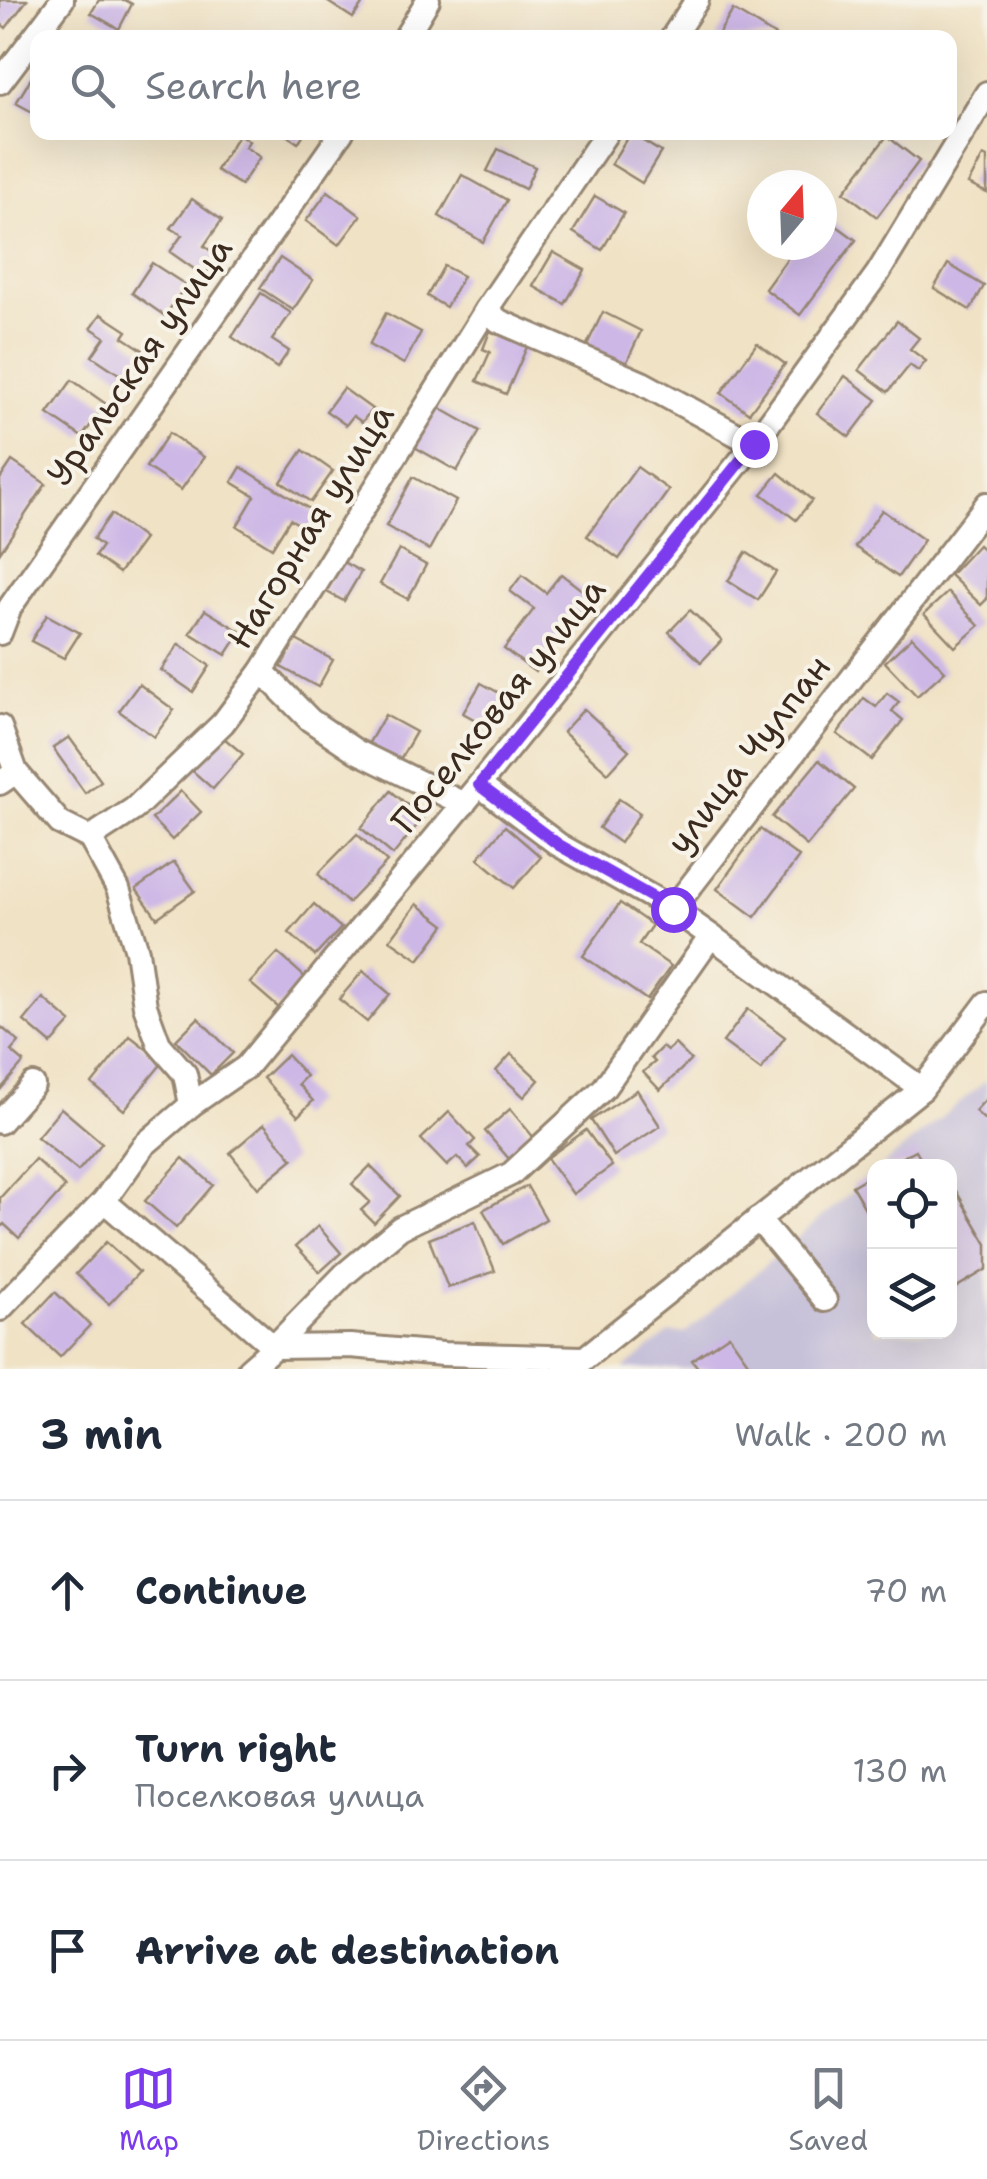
<!DOCTYPE html>
<html lang="en">
<head>
<meta charset="utf-8">
<style>
  body { margin:0; font-family:"Shantell Sans",sans-serif; background:#f2f2f3; color:#1f2937 }
  .controls { position:absolute; right:30px; bottom:30px; display:grid; overflow:hidden; border-radius:20px; box-shadow:0 10px 40px #0002 }
  .controls button { width:90px; height:90px; display:grid; place-items:center; padding:0; border:0; border-bottom:2px solid #e0e1e3; background:#fff; color:#1f2937; font:50px sans-serif }
  .compass { position:absolute; left:747px; top:170px; width:90px; height:90px; border-radius:50%; background:#fff; box-shadow:0 10px 40px #0002; rotate:19deg }
  .stop { position:absolute; width:30px; height:30px; margin:-22px; border:8px solid #7c3aed; border-radius:50%; background:#fff }
  .stop.end { background:#7c3aed; border-color:#fff; box-shadow:0 2px 10px #0008 }
  .list { margin:0; padding:0; list-style:none }
  h2 { display:flex; justify-content:space-between; align-items:center; height:130px; margin:0; padding:0 40px; font-size:42px }
  h2 small { font-size:32px; font-weight:400; color:#747a83 }
  .list li { display:grid; grid-template-columns:65px 1fr auto; gap:30px; align-items:center; box-sizing:border-box; height:180px; padding:0 40px; border-top:2px solid #e0e1e3 }
  .list b { display:block; font-size:38px; white-space:nowrap }
  .list p { margin:0; font-size:32px; white-space:nowrap; color:#747a83 }
  .list em { font-size:32px; font-style:normal; color:#747a83 }
  .icon { flex:none; width:55px; height:55px; fill:none; stroke:currentColor; stroke-width:2; stroke-linecap:round; stroke-linejoin:round }
  .map { position:relative; flex:none; width:987px; height:1369px; overflow:hidden }
  .search { position:absolute; background:#fff; box-shadow:0 10px 40px #0002; left:30px; right:30px; top:30px; height:110px; display:flex; align-items:center; gap:25px; box-sizing:border-box; padding:0 35px; border-radius:20px; color:#747a83; font-size:38px }
  .sheet { height:670px; background:#fff }
  nav { display:flex; justify-content:space-around; align-items:center; box-sizing:border-box; height:140px; border-top:2px solid #e0e1e3; background:#fff; font-size:28px; color:#747a83 }
  nav a { display:grid; justify-items:center; gap:5px }
  nav .on { color:#7c3aed }
  .map>svg:first-child { display:block }
  .industrial { fill:#c6c0d9 }
  .building { fill:#cdb7e6 }
  .lines { fill:none; stroke-linecap:round; stroke-linejoin:round }
  .minor-casing { stroke:#968672; stroke-width:28 }
  .minor { stroke:#fff; stroke-width:22 }
  .route { stroke:#7c3aed; stroke-width:12 }
  .labels { text-anchor:middle; dominant-baseline:central; stroke-width:8; stroke-linejoin:round; paint-order:stroke }
  .street-label { font-size:35px; fill:#3b2a1e; stroke:#f7f3e8 }
</style>
</head>
<body>
<div class="map">
<svg width="987" height="1369" viewBox="0 0 987 1369">
  <rect width="100%" height="100%" fill="#f7f3e8"/>
  <filter id="ink" filterUnits="userSpaceOnUse"><feTurbulence type="fractalNoise" baseFrequency=".01" numOctaves="2"/><feDisplacementMap in="SourceGraphic" scale="20" xChannelSelector="R" yChannelSelector="G"/><feConvolveMatrix kernelMatrix="1 2 1 2 8 2 1 2 1" color-interpolation-filters="sRGB"/></filter>
  <filter id="wash" filterUnits="userSpaceOnUse"><feTurbulence type="fractalNoise" baseFrequency=".0048" numOctaves="4" result="noise"/><feDisplacementMap in="SourceGraphic" scale="40" xChannelSelector="R" yChannelSelector="G"/><feGaussianBlur stdDeviation="2.25" result="paint"/><feColorMatrix in="noise" values="0 0 0 0 0 0 0 0 0 0 0 0 0 0 0 0 0 1.4 0 .05"/><feComposite in="paint" operator="in"/></filter>
  <g filter="url(#wash)">
    <rect width="100%" height="100%" fill="#f0e2c5"/>
    <!-- industrial -->
    <polygon class="industrial" points="987,1080 987,1369 624,1369 669,1333 685,1333 874,1173 874,1332 950,1332 950,1166 882,1166"/>
    <g id="blocks">
      <!-- building -->
      <g class="building">
        <polygon points="0,0 27,0 6,28 0,23"/>
        <polygon points="99,0 125,0 132,4 119,29 91,13"/>
        <polygon points="325,0 365,0 353,18"/>
        <polygon points="733,10 779,38 716,38"/>
        <polygon points="38,67 38,115 16,103"/>
        <polygon points="282,132 305,132 298,143"/>
        <polygon points="630,133 661,152 642,183 611,164"/>
        <polygon points="239,134 249,141 245,147 260,157 241,185 216,170"/>
        <polygon points="887,136 919,161 877,217 844,192"/>
        <polygon points="498,149 535,167 525,189 487,171"/>
        <polygon points="983,156 987,158 987,193 968,184"/>
        <polygon points="462,175 507,200 483,242 439,216"/>
        <polygon points="328,191 361,216 339,245 306,221"/>
        <polygon points="595,196 624,213 602,250 573,232"/>
        <polygon points="192,199 222,220 204,246 218,256 204,276 170,252 182,235 171,228"/>
        <polygon points="822,215 856,240 800,315 765,289 797,245 822,245"/>
        <polygon points="553,252 585,270 565,304 533,286"/>
        <polygon points="280,258 313,280 293,310 260,288"/>
        <polygon points="152,263 186,285 165,316 132,293"/>
        <polygon points="948,264 984,286 970,310 934,288"/>
        <polygon points="444,266 463,276 446,307 427,296"/>
        <polygon points="261,293 291,313 272,340 289,351 277,368 232,337"/>
        <polygon points="603,312 641,331 624,368 585,349"/>
        <polygon points="386,313 421,332 404,364 369,345"/>
        <polygon points="101,314 127,331 123,337 143,350 125,378 92,356 105,337 91,328"/>
        <polygon points="897,321 919,338 910,349 926,361 918,371 910,365 888,392 859,370"/>
        <polygon points="490,331 527,347 506,394 477,381 490,352 483,349"/>
        <polygon points="757,343 785,364 749,413 721,393"/>
        <polygon points="845,376 877,400 849,437 817,413"/>
        <polygon points="72,380 106,404 82,437 48,414"/>
        <polygon points="343,388 372,409 362,422 353,416 346,425 326,411"/>
        <polygon points="436,406 480,431 457,471 413,446"/>
        <polygon points="169,433 204,457 181,490 146,467"/>
        <polygon points="303,450 333,471 311,502 281,482"/>
        <polygon points="12,461 46,484 0,552 0,479"/>
        <polygon points="241,467 319,515 310,531 290,519 272,548 237,526 255,496 232,482"/>
        <polygon points="637,467 669,490 619,559 587,536"/>
        <polygon points="779,473 812,500 796,520 762,494"/>
        <polygon points="413,477 456,501 429,550 386,526"/>
        <polygon points="882,510 924,540 898,577 855,547"/>
        <polygon points="111,514 144,539 119,573 95,556 102,546 93,539"/>
        <polygon points="978,545 987,553 987,599 981,605 950,575"/>
        <polygon points="399,550 426,565 408,599 380,584"/>
        <polygon points="746,552 776,572 758,600 728,581"/>
        <polygon points="340,560 361,572 344,601 323,590"/>
        <polygon points="561,574 591,597 535,672 504,649 534,609 510,591 522,575 546,593"/>
        <polygon points="948,592 979,626 955,647 924,614"/>
        <polygon points="205,610 241,632 226,655 190,633"/>
        <polygon points="690,610 722,640 701,662 669,632"/>
        <polygon points="47,615 80,633 64,658 31,641"/>
        <polygon points="912,637 945,671 917,696 885,662"/>
        <polygon points="296,640 333,660 318,687 281,667"/>
        <polygon points="179,644 210,666 193,692 161,670"/>
        <polygon points="481,683 510,699 492,729 463,713"/>
        <polygon points="139,684 174,710 154,737 119,711"/>
        <polygon points="887,693 899,702 892,711 903,720 872,760 837,734 864,698 876,707"/>
        <polygon points="584,709 629,750 608,773 563,732"/>
        <polygon points="385,715 416,732 398,763 367,746"/>
        <polygon points="218,733 243,754 213,789 188,767"/>
        <polygon points="69,737 101,781 85,793 53,748"/>
        <polygon points="819,760 854,789 807,846 772,817"/>
        <polygon points="181,791 201,812 172,840 152,819"/>
        <polygon points="391,791 423,818 393,855 361,828"/>
        <polygon points="619,799 640,813 620,843 599,828"/>
        <polygon points="505,826 541,857 514,888 478,858"/>
        <polygon points="760,829 799,857 755,917 717,889"/>
        <polygon points="357,834 387,862 348,903 318,874"/>
        <polygon points="174,862 195,891 157,918 136,889"/>
        <polygon points="620,903 652,925 639,944 671,966 647,1000 583,956"/>
        <polygon points="314,904 341,928 315,956 289,933"/>
        <polygon points="417,904 445,925 419,960 390,940"/>
        <polygon points="278,953 306,978 279,1008 250,983"/>
        <polygon points="363,971 390,994 367,1022 339,999"/>
        <polygon points="43,998 71,1022 51,1044 24,1021"/>
        <polygon points="748,1009 785,1037 761,1070 723,1042"/>
        <polygon points="198,1018 233,1053 211,1075 176,1040"/>
        <polygon points="0,1026 19,1042 11,1051 24,1062 0,1090"/>
        <polygon points="130,1036 163,1062 124,1110 92,1084"/>
        <polygon points="675,1044 691,1060 660,1090 643,1072 655,1062 651,1058 662,1047 667,1051"/>
        <polygon points="511,1054 539,1080 524,1097 496,1071"/>
        <polygon points="287,1055 306,1076 298,1084 313,1101 298,1116 263,1078"/>
        <polygon points="637,1090 660,1126 614,1156 591,1120"/>
        <polygon points="987,1098 987,1122 975,1111"/>
        <polygon points="61,1108 102,1143 78,1171 37,1137"/>
        <polygon points="510,1109 535,1139 510,1160 485,1131"/>
        <polygon points="449,1112 475,1140 469,1146 480,1157 468,1168 457,1157 447,1166 421,1139"/>
        <polygon points="264,1124 293,1159 258,1188 230,1153"/>
        <polygon points="586,1130 612,1166 573,1194 547,1158"/>
        <polygon points="916,1150 925,1166 886,1166"/>
        <polygon points="183,1158 213,1185 176,1228 145,1201"/>
        <polygon points="35,1159 65,1187 19,1238 4,1224 0,1228 0,1198"/>
        <polygon points="370,1166 400,1196 374,1223 361,1210 370,1202 352,1184"/>
        <polygon points="874,1173 874,1224 852,1186"/>
        <polygon points="527,1186 546,1219 503,1244 483,1210"/>
        <polygon points="956,1191 987,1244 987,1269 950,1291 950,1195"/>
        <polygon points="475,1221 495,1271 448,1288 429,1239"/>
        <polygon points="318,1226 341,1253 320,1272 296,1246"/>
        <polygon points="106,1242 139,1272 109,1304 76,1274"/>
        <polygon points="55,1292 90,1325 60,1357 25,1324"/>
        <polygon points="729,1335 753,1369 699,1369 692,1360"/>
      </g>
    </g>
  </g>
  <g filter="url(#ink)">
    <use href="#blocks" fill-opacity="0" stroke="#968672" stroke-width="2.5"/>
    <g class="lines">
      <!-- minor casing -->
      <g class="minor-casing">
        <g id="minor">
          <polyline points="405,38 428,0"/>
          <polyline points="672,38 697,0"/>
          <polyline points="0,82 62,0"/>
          <polyline points="486,310 499,321 642,383 754,444"/>
          <polyline points="0,633 10,607 342,132"/>
          <polyline points="262,671 310,720 356,751 464,804"/>
          <polyline points="0,727 16,772 0,783"/>
          <polyline points="16,772 60,823 90,838 134,809 223,723 262,671 486,310 607,132"/>
          <polyline points="479,785 559,845 673,909"/>
          <polyline points="90,838 118,889 137,951 145,1006 159,1044 185,1074 191,1105"/>
          <polyline points="711,936 922,1089"/>
          <polyline points="0,1122 33,1085"/>
          <polyline points="104,1201 274,1347 350,1346 443,1354 582,1358"/>
          <polyline points="758,1219 825,1300"/>
          <polyline points="0,1309 104,1201 144,1145 191,1105 246,1067 479,785 754,444 878,273 987,93"/>
          <polyline points="249,1369 274,1347 345,1274 400,1228 511,1174 604,1088 711,936 673,909 987,504"/>
          <polyline points="571,1369 922,1089 987,1003"/>
        </g>
      </g>
      <!-- minor -->
      <use href="#minor" class="minor"/>
    </g>
  </g>
  <g class="lines" filter="url(#ink)">
    <!-- route -->
    <polyline class="route" points="673,909 559,845 479,785 754,444"/>
  </g>
  <g class="labels">
    <!-- street labels -->
    <g class="street-label">
      <text transform="translate(139 361) rotate(-55)">Уральская улица</text>
      <text transform="translate(310 526) rotate(-58)">Нагорная улица</text>
      <text transform="translate(498 705) rotate(-51)">Поселковая улица</text>
      <text transform="translate(748 754) rotate(-52)">улица Чулпан</text>
    </g>
  </g>
</svg>
<div class="controls">
<button><svg class="icon" aria-label="locate" viewBox="0 0 24 24"><circle cx="12" cy="12" r="6"/><path d="M12 2v4M12 18v4M2 12h4M18 12h4"/></svg></button>
<button><svg class="icon" aria-label="layers" viewBox="0 0 24 24"><path d="M12 4l9 5-9 5-9-5zM3 14l9 5 9-5"/></svg></button>
</div>
<svg class="compass" viewBox="-18 -18 36 36"><path d="M0-13l5 13h-10z" fill="#e53935"/><path d="M0 13l5-13h-10z" fill="#747a83"/></svg>
<div class="stop" style="left:673px;top:909px"></div>
<div class="stop end" style="left:754px;top:444px"></div>
<div class="search"><svg class="icon" aria-label="search" viewBox="0 0 24 24"><circle cx="10" cy="10" r="6"/><path d="M15 15l6 6"/></svg>Search here</div>
</div>
<section class="sheet">
<h2>3 min<small>Walk · 200 m</small></h2>
<ul class="list">
<li><svg class="icon" aria-label="ahead" viewBox="0 0 24 24"><path d="M12 20V5M6 11l6-6 6 6"/></svg><div><b>Continue</b></div><em>70 m</em></li>
<li><svg class="icon" aria-label="right" viewBox="0 0 24 24"><path d="M7 20v-9h11M14 6l5 5-5 5"/></svg><div><b>Turn right</b><p>Поселковая улица</p></div><em>130 m</em></li>
<li><svg class="icon" aria-label="arrive" viewBox="0 0 24 24"><path d="M6 21V4h12l-3 4 3 4H6"/></svg><div><b>Arrive at destination</b></div></li>
</ul>
</section>
<nav>
<a class="on"><svg class="icon" aria-label="map" viewBox="0 0 24 24"><path d="M3 6l6-2 6 2 6-2v14l-6 2-6-2-6 2zM9 4v14M15 6v14"/></svg>Map</a>
<a><svg class="icon" aria-label="directions" viewBox="0 0 24 24"><path d="M12 3l9 9-9 9-9-9zM9 14v-3h6M13 9l2 2-2 2"/></svg>Directions</a>
<a><svg class="icon" aria-label="saved" viewBox="0 0 24 24"><path d="M7 4h10v16l-5-4-5 4z"/></svg>Saved</a>
</nav>
</body>
</html>
